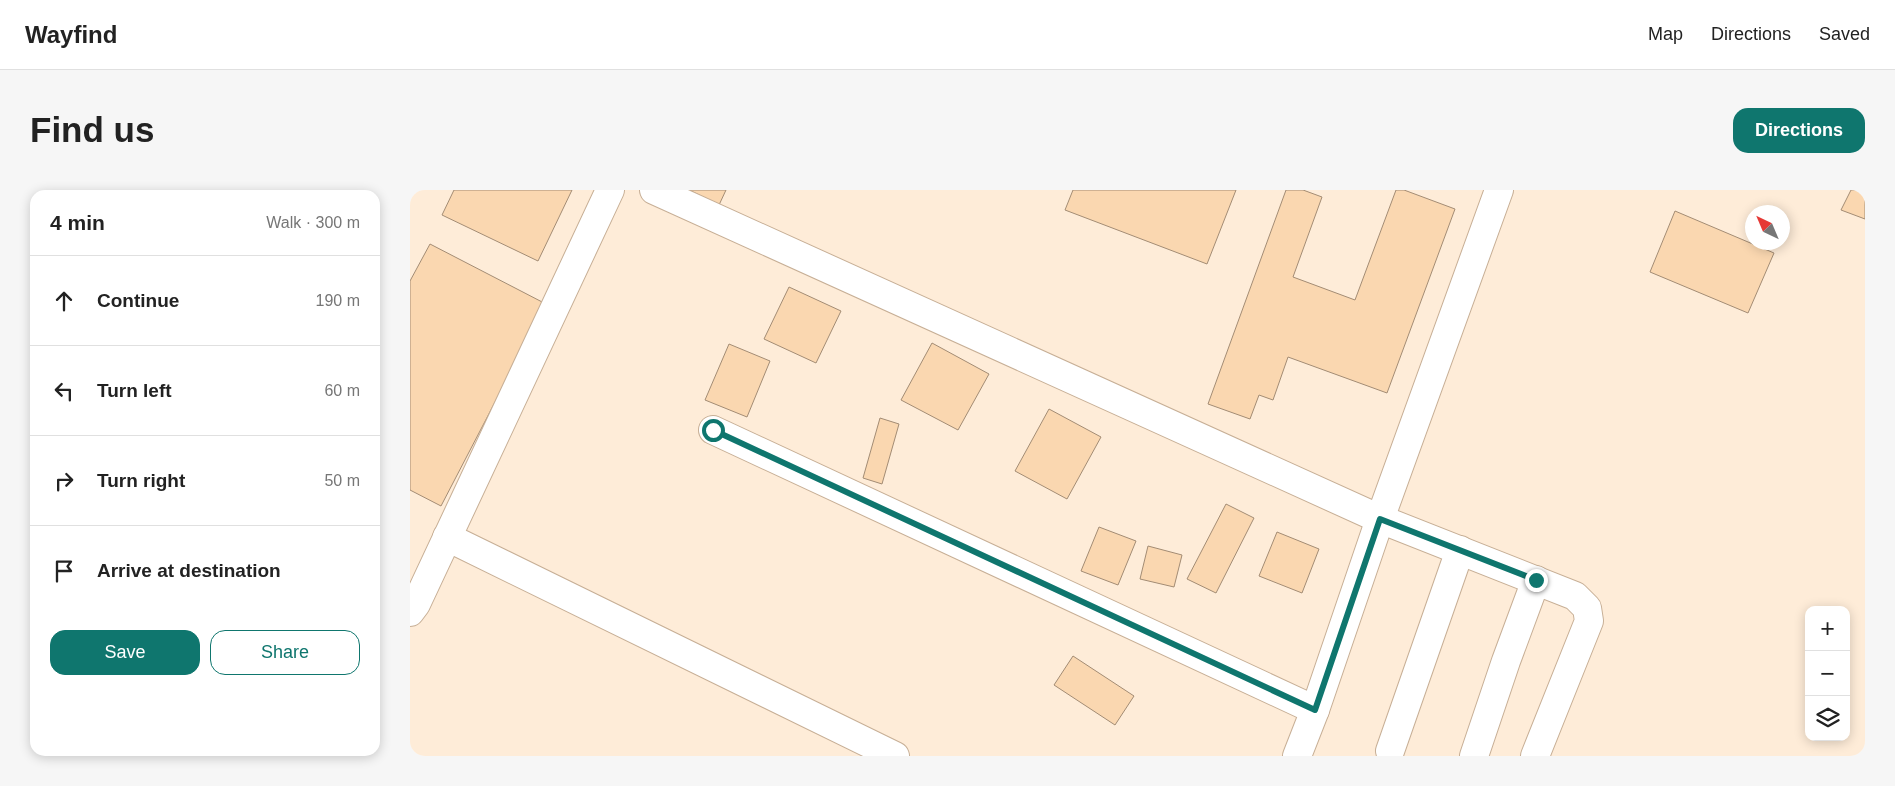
<!DOCTYPE html>
<html lang="en">
<head>
<meta charset="utf-8">
<style>
  body { margin:0; font-family:Arial,sans-serif; background:#f6f6f6; color:#222 }
  .controls { position:absolute; right:15px; bottom:15px; display:grid; overflow:hidden; border-radius:10px; box-shadow:0 2px 12px #0003 }
  .controls button { width:45px; height:45px; display:grid; place-items:center; padding:0; border:0; border-bottom:1px solid #e0e0e0; background:#fff; color:#222; font:25px sans-serif }
  .compass { position:absolute; left:1335px; top:15px; width:45px; height:45px; border-radius:50%; background:#fff; box-shadow:0 2px 12px #0003; rotate:316deg }
  .stop { position:absolute; width:15px; height:15px; margin:-11px; border:4px solid #0f766e; border-radius:50%; background:#fff }
  .stop.end { background:#0f766e; border-color:#fff; box-shadow:0 1px 5px #0008 }
  .list { margin:0; padding:0; list-style:none }
  h2 { display:flex; justify-content:space-between; align-items:center; height:65px; margin:0; padding:0 20px; font-size:21px }
  h2 small { font-size:16px; font-weight:400; color:#767676 }
  .list li { display:grid; grid-template-columns:32px 1fr auto; gap:15px; align-items:center; box-sizing:border-box; height:90px; padding:0 20px; border-top:1px solid #e0e0e0 }
  .list b { display:block; font-size:19px; white-space:nowrap }
  .list em { font-size:16px; font-style:normal; color:#767676 }
  .actions { display:flex; gap:10px; padding:15px 20px }
  .actions a { flex:1; padding:11px 0; border:1px solid #0f766e; border-radius:15px; text-align:center; font-size:18px; color:#0f766e }
  .actions .main { background:#0f766e; color:#fff }
  .icon { flex:none; width:28px; height:28px; fill:none; stroke:currentColor; stroke-width:2; stroke-linecap:round; stroke-linejoin:round }
  .map { position:relative; flex:none; width:1455px; height:566px; overflow:hidden; border-radius:15px }
  header { display:flex; align-items:center; gap:30px; box-sizing:border-box; height:70px; padding:0 25px; background:#fff; border-bottom:1px solid #e0e0e0 }
  header strong { font-size:24px }
  nav { display:flex; gap:28px; margin-inline-start:auto; font-size:18px }
  .intro { display:flex; align-items:center; justify-content:space-between; box-sizing:border-box; height:120px; padding:0 30px }
  h1 { margin:0; font-size:35px }
  .button { padding:12px 22px; border-radius:15px; background:#0f766e; color:#fff; font-size:18px; font-weight:700 }
  main { display:flex; gap:30px; padding:0 30px }
  aside { flex:1; background:#fff; border-radius:15px; box-shadow:0 2px 12px #0003 }
  .map>svg:first-child { display:block }
  .built { fill:#feecd8; fill-rule:evenodd }
  .building { fill:#fad7b0; stroke:#a38c74 }
  .lines { fill:none; stroke-linecap:round; stroke-linejoin:round }
  .minor-casing { stroke:#c7af96; stroke-width:30 }
  .minor { stroke:#fff; stroke-width:28 }
  .route { stroke:#0f766e; stroke-width:6 }
</style>
</head>
<body>
<header>
<strong>Wayfind</strong>
<nav><a>Map</a><a>Directions</a><a>Saved</a></nav>
</header>
<div class="intro"><h1>Find us</h1><a class="button">Directions</a></div>
<main>
<aside>
<h2>4 min<small>Walk · 300 m</small></h2>
<ul class="list">
<li><svg class="icon" aria-label="ahead" viewBox="0 0 24 24"><path d="M12 20V5M6 11l6-6 6 6"/></svg><div><b>Continue</b></div><em>190 m</em></li>
<li><svg class="icon" aria-label="left" viewBox="0 0 24 24"><path d="M17 20v-9H6M10 6l-5 5 5 5"/></svg><div><b>Turn left</b></div><em>60 m</em></li>
<li><svg class="icon" aria-label="right" viewBox="0 0 24 24"><path d="M7 20v-9h11M14 6l5 5-5 5"/></svg><div><b>Turn right</b></div><em>50 m</em></li>
<li><svg class="icon" aria-label="arrive" viewBox="0 0 24 24"><path d="M6 21V4h12l-3 4 3 4H6"/></svg><div><b>Arrive at destination</b></div></li>
</ul>
<div class="actions"><a class="main">Save</a><a>Share</a></div>
</aside>
<div class="map">
<svg width="1455" height="566" viewBox="0 0 1455 566">
  <rect width="100%" height="100%" fill="#fdf8f3"/>
  <!-- built -->
  <path class="built" d="M 0,0 L 1455,0 L 1455,566 L 0,566 ZM 1342,22 L 1372,22 L 1372,52 L 1342,52 ZM 1399,420 L 1436,420 L 1436,547 L 1399,547 Z"/>
  <!-- building -->
  <g class="building">
    <polygon points="44,0 162,0 128,71 32,25"/>
    <polygon points="279,0 316,0 309,15"/>
    <polygon points="663,0 826,0 797,74 655,20"/>
    <polygon points="876,0 893,0 912,7 883,87 945,110 986,0 994,0 1045,19 977,203 878,167 863,210 849,205 840,229 798,214"/>
    <polygon points="1441,0 1455,0 1455,29 1431,20"/>
    <polygon points="1265,21 1364,63 1338,123 1240,82"/>
    <polygon points="20,54 136,114 31,316 0,300 0,91"/>
    <polygon points="379,97 431,121 406,173 354,149"/>
    <polygon points="522,153 579,184 548,240 491,210"/>
    <polygon points="319,154 360,171 337,227 295,210"/>
    <polygon points="639,219 691,247 657,309 605,281"/>
    <polygon points="470,228 489,234 472,294 453,288"/>
    <polygon points="816,314 844,328 806,403 777,389"/>
    <polygon points="689,337 726,351 708,395 671,381"/>
    <polygon points="867,342 909,359 892,403 849,386"/>
    <polygon points="738,356 772,365 764,397 730,389"/>
    <polygon points="663,466 724,506 705,535 644,495"/>
  </g>
  <g class="lines">
    <!-- minor casing -->
    <g class="minor-casing">
      <g id="minor">
        <polyline points="244,0 970,329 1165,406 1177,418 1179,431 1125,566"/>
        <polyline points="303,240 905,520"/>
        <polyline points="37,347 485,566"/>
        <polyline points="0,422 6,414 200,0"/>
        <polyline points="980,561 1050,360"/>
        <polyline points="887,566 905,520 970,329 1089,0"/>
        <polyline points="1064,566 1096,471 1126,390"/>
      </g>
    </g>
    <!-- minor -->
    <use href="#minor" class="minor"/>
  </g>
  <g class="lines">
    <!-- route -->
    <polyline class="route" points="303,240 905,520 970,329 1126,390"/>
  </g>
</svg>
<div class="controls">
<button>+</button>
<button>−</button>
<button><svg class="icon" aria-label="layers" viewBox="0 0 24 24"><path d="M12 4l9 5-9 5-9-5zM3 14l9 5 9-5"/></svg></button>
</div>
<svg class="compass" viewBox="-18 -18 36 36"><path d="M0-13l5 13h-10z" fill="#e53935"/><path d="M0 13l5-13h-10z" fill="#767676"/></svg>
<div class="stop" style="left:303px;top:240px"></div>
<div class="stop end" style="left:1126px;top:390px"></div>
</div>
</main>
</body>
</html>
